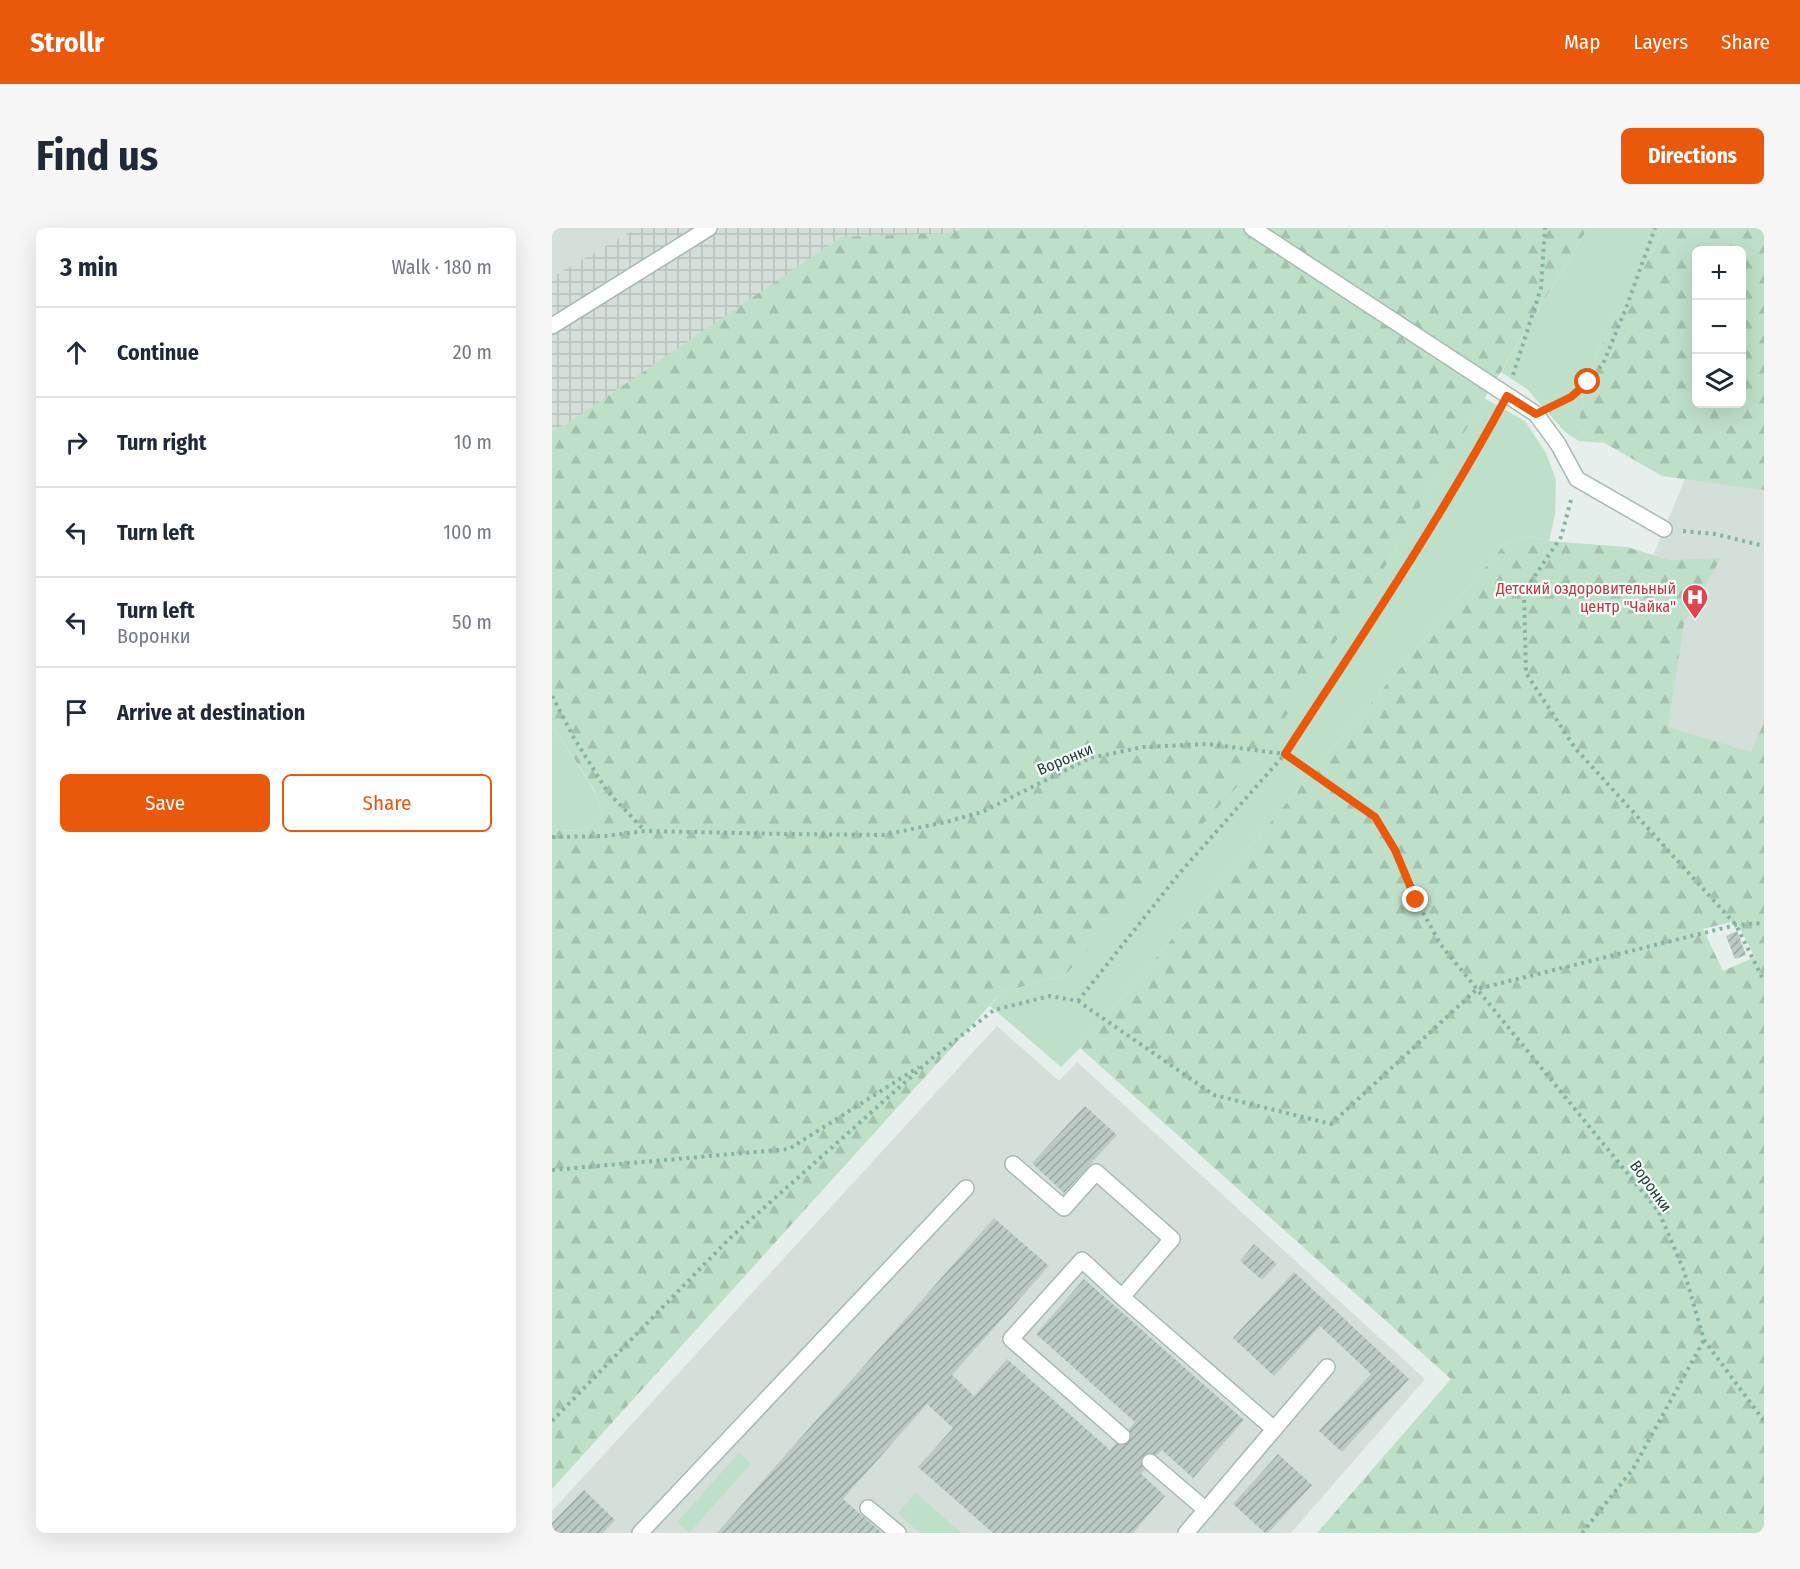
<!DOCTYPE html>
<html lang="en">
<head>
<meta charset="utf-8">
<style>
  body { margin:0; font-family:"Fira Sans Condensed",sans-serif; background:#f6f6f7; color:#1f2937 }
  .controls { position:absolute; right:18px; top:18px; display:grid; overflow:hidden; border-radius:9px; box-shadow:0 6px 24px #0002 }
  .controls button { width:54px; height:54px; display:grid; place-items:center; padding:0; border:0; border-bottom:2px solid #e0e1e3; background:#fff; color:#1f2937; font:30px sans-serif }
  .stop { position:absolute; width:18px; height:18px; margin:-14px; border:4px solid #ea580c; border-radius:50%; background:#fff }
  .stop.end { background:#ea580c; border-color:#fff; box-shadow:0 2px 6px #0008 }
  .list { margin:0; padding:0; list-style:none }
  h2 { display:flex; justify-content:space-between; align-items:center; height:78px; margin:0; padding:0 24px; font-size:26px }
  h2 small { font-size:20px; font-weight:400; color:#747a83 }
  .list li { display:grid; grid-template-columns:39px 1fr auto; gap:18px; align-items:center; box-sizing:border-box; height:90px; padding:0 24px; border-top:2px solid #e0e1e3 }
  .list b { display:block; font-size:22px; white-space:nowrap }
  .list p { margin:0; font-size:20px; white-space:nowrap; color:#747a83 }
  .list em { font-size:20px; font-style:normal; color:#747a83 }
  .actions { display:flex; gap:12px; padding:18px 24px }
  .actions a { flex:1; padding:14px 0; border:2px solid #ea580c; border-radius:9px; text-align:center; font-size:21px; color:#ea580c }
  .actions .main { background:#ea580c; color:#fff }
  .icon { flex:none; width:33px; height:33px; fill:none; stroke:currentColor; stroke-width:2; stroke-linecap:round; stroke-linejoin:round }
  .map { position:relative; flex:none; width:1212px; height:1305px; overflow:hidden; border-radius:9px }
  header { display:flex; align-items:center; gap:36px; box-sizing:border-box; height:84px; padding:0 30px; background:#ea580c; color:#fff }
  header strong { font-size:28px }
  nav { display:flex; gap:33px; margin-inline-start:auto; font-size:21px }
  .intro { display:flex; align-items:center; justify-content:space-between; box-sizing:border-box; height:144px; padding:0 36px }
  h1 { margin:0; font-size:42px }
  .button { padding:15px 27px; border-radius:9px; background:#ea580c; color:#fff; font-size:21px; font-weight:700 }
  main { display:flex; gap:36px; padding:0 36px }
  aside { flex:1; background:#fff; border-radius:9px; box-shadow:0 6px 24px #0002 }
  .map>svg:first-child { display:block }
  .built { fill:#d4dfda }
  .industrial { fill:url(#industrial-grid) }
  .green { fill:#bfe0c8 }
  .forest { fill:url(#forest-firs); fill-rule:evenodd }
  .building { fill:url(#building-hatch) }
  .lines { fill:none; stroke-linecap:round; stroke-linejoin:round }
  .lane-casing { stroke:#a8b8b2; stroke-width:18 }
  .path { stroke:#86b3a5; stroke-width:4; stroke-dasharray:3 4.5; stroke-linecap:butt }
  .lane { stroke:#fff; stroke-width:15 }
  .route { stroke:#ea580c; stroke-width:8 }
  .labels { text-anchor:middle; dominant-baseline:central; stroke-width:4.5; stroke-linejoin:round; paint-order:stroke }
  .health-label { font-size:16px; fill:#be3a42; stroke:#f7fbf9; text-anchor:end }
  .street-label { font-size:16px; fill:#24423a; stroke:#f7fbf9 }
</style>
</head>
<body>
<header>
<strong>Strollr</strong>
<nav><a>Map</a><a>Layers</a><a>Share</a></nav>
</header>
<div class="intro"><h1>Find us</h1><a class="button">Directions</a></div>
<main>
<aside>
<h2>3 min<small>Walk · 180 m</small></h2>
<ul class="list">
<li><svg class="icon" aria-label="ahead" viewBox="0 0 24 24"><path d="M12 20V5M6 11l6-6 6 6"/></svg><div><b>Continue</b></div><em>20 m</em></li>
<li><svg class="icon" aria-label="right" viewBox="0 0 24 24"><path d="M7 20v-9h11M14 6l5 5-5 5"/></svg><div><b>Turn right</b></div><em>10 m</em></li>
<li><svg class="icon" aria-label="left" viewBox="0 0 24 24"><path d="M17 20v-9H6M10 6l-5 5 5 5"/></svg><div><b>Turn left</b></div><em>100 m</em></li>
<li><svg class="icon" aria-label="left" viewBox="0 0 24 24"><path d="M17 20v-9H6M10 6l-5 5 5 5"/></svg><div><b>Turn left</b><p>Воронки</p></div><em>50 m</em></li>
<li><svg class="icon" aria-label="arrive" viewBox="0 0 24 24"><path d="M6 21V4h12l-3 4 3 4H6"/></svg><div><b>Arrive at destination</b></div></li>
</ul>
<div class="actions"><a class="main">Save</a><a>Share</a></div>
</aside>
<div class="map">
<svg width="1212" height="1305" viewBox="0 0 1212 1305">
  <defs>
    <pattern id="industrial-grid" width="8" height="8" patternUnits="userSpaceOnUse" patternTransform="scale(1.5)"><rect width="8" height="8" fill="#d4dfda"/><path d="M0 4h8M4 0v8" fill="none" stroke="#b6c1bc"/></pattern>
    <pattern id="forest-firs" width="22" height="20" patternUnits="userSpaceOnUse" patternTransform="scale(1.5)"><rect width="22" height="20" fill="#bfe0c8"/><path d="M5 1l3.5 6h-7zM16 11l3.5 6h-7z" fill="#a4c1ad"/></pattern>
    <pattern id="building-hatch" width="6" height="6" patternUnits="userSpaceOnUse" patternTransform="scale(1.5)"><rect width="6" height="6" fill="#bbcac4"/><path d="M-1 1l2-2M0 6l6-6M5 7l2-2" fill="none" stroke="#98a6a0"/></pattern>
  </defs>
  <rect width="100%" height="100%" fill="#e6efeb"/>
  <!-- built -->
  <g class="built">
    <polygon points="0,0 85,0 0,49"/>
    <polygon points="1212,210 1212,686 1036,483 1146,220"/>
    <polygon points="445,798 507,853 525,834 873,1151 739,1305 0,1305 0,1283"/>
  </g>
  <!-- industrial -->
  <polygon class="industrial" points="85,0 410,0 0,203 0,49"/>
  <!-- green -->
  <g class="green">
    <polygon points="1036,0 1113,0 1044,127 1025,199 1053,215 1027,213 1013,204 975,161 949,144"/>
    <polygon points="932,170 973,193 994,225 1004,252 1003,287 997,313 978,308 952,317 528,820 509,839 438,778 450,764 513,747 833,339"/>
    <path d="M 0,497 L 43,564 L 51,587 C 38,606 21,602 0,603 Z"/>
    <polygon points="187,1225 199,1236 137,1305 125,1294"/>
    <polygon points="364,1265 410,1305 368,1305 346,1285"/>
  </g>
  <!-- forest -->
  <g class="forest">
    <path d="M 410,0 L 1036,0 L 922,188 L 833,339 L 693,550 L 513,747 L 450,764 L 0,1261 L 0,603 C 22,602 38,606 51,587 L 43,563 L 0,497 L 0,203 L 16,195 L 289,9 L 399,5 Z"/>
    <path d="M 1113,0 L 1212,0 L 1212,262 L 1110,248 L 1025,199 L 1044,127 ZM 1190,22 L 1190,176 L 1144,176 L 1144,22 Z"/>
    <path d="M 978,308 L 997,313 L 1075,319 L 1117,332 L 1169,330 L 1132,395 L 1116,499 L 1199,524 L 1212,493 L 1212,1305 L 765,1305 L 899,1151 L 528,820 L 952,317 ZM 1184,693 L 1203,729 L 1171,743 L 1151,701 Z"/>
  </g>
  <!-- building -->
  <g class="building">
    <polygon points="1185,703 1194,727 1183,731 1174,708"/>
    <polygon points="533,878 565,907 512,965 480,935"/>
    <polygon points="442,990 497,1038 400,1147 422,1168 455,1131 558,1222 583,1194 484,1106 532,1051 692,1192 641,1250 610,1222 598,1234 589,1246 613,1268 581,1305 441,1305 366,1239 401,1200 375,1176 291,1271 330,1305 165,1305"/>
    <polygon points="702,1016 725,1036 710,1052 688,1033"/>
    <polygon points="742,1044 857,1151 790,1224 767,1203 819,1146 768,1098 722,1148 681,1110"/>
    <polygon points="726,1226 760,1257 716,1305 713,1305 681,1276"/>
    <polygon points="32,1262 63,1292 51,1305 0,1305 0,1295"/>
  </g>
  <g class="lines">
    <!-- lane casing -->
    <g class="lane-casing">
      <g id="lane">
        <polyline points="700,0 984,186 1006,216 1025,251 1112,301"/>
        <polyline points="0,98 157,0"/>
        <polyline points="461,936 512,980 544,944 620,1011 570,1069 722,1201"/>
        <polyline points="570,1208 459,1111 530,1032 570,1069"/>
        <polyline points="598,1234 654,1282"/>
        <polyline points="316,1280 346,1305"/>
        <polyline points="88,1305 414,960"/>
        <polyline points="634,1305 775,1139"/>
      </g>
    </g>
    <!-- path -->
    <g class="path">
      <polyline points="961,147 989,60 993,0"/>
      <polyline points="1001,178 1019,169 1051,136 1074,80 1103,0"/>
      <polyline points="1019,272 1009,309 972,364 974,445 1023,520 1184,697 1212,753"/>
      <polyline points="1131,303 1163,306 1212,318"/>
      <polyline points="0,468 22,510 55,563 93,603"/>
      <polyline points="0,609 54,608 93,603 234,606 331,607 394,594 430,584 538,530 591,519 656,516 733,526 823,589 843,622 864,672 889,717 1107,984 1132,1043 1152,1112 1212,1193"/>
      <polyline points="526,773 626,647 733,526 827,382 933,209 946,184"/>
      <polyline points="0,942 237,921 367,839"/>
      <polyline points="0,1193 177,1011 378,832 442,782 498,768 526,773 662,867 779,896 925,761 1184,697 1212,695"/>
      <polyline points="1030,1305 1081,1241 1152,1112"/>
    </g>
    <!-- lane -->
    <use href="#lane" class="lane"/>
  </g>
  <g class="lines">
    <!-- route -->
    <path class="route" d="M 864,672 L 843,622 L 823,589 L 733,526 C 809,409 888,292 955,168 L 984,186 L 1019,169 L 1036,154"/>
  </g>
  <!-- icons -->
  <defs>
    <g id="hospital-pin" transform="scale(1.35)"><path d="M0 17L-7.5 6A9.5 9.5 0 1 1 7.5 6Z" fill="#e0444e" stroke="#f7fbf9"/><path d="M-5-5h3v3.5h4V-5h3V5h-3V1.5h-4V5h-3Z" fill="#fff"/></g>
  </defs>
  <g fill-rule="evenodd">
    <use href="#hospital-pin" x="1143" y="369"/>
  </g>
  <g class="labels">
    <!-- health labels -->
    <g class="health-label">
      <text x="1124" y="360">Детский оздоровительный<tspan x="1124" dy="18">центр "Чайка"</tspan></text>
    </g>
    <!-- street labels -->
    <g class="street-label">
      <text transform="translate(513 531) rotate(-23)">Воронки</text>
      <text transform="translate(1099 958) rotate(54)">Воронки</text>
    </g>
  </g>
</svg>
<div class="controls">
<button>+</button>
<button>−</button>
<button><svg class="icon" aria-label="layers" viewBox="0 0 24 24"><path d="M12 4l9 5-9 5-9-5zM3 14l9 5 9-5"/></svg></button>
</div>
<div class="stop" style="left:1036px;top:154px"></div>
<div class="stop end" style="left:864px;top:672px"></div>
</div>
</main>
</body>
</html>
